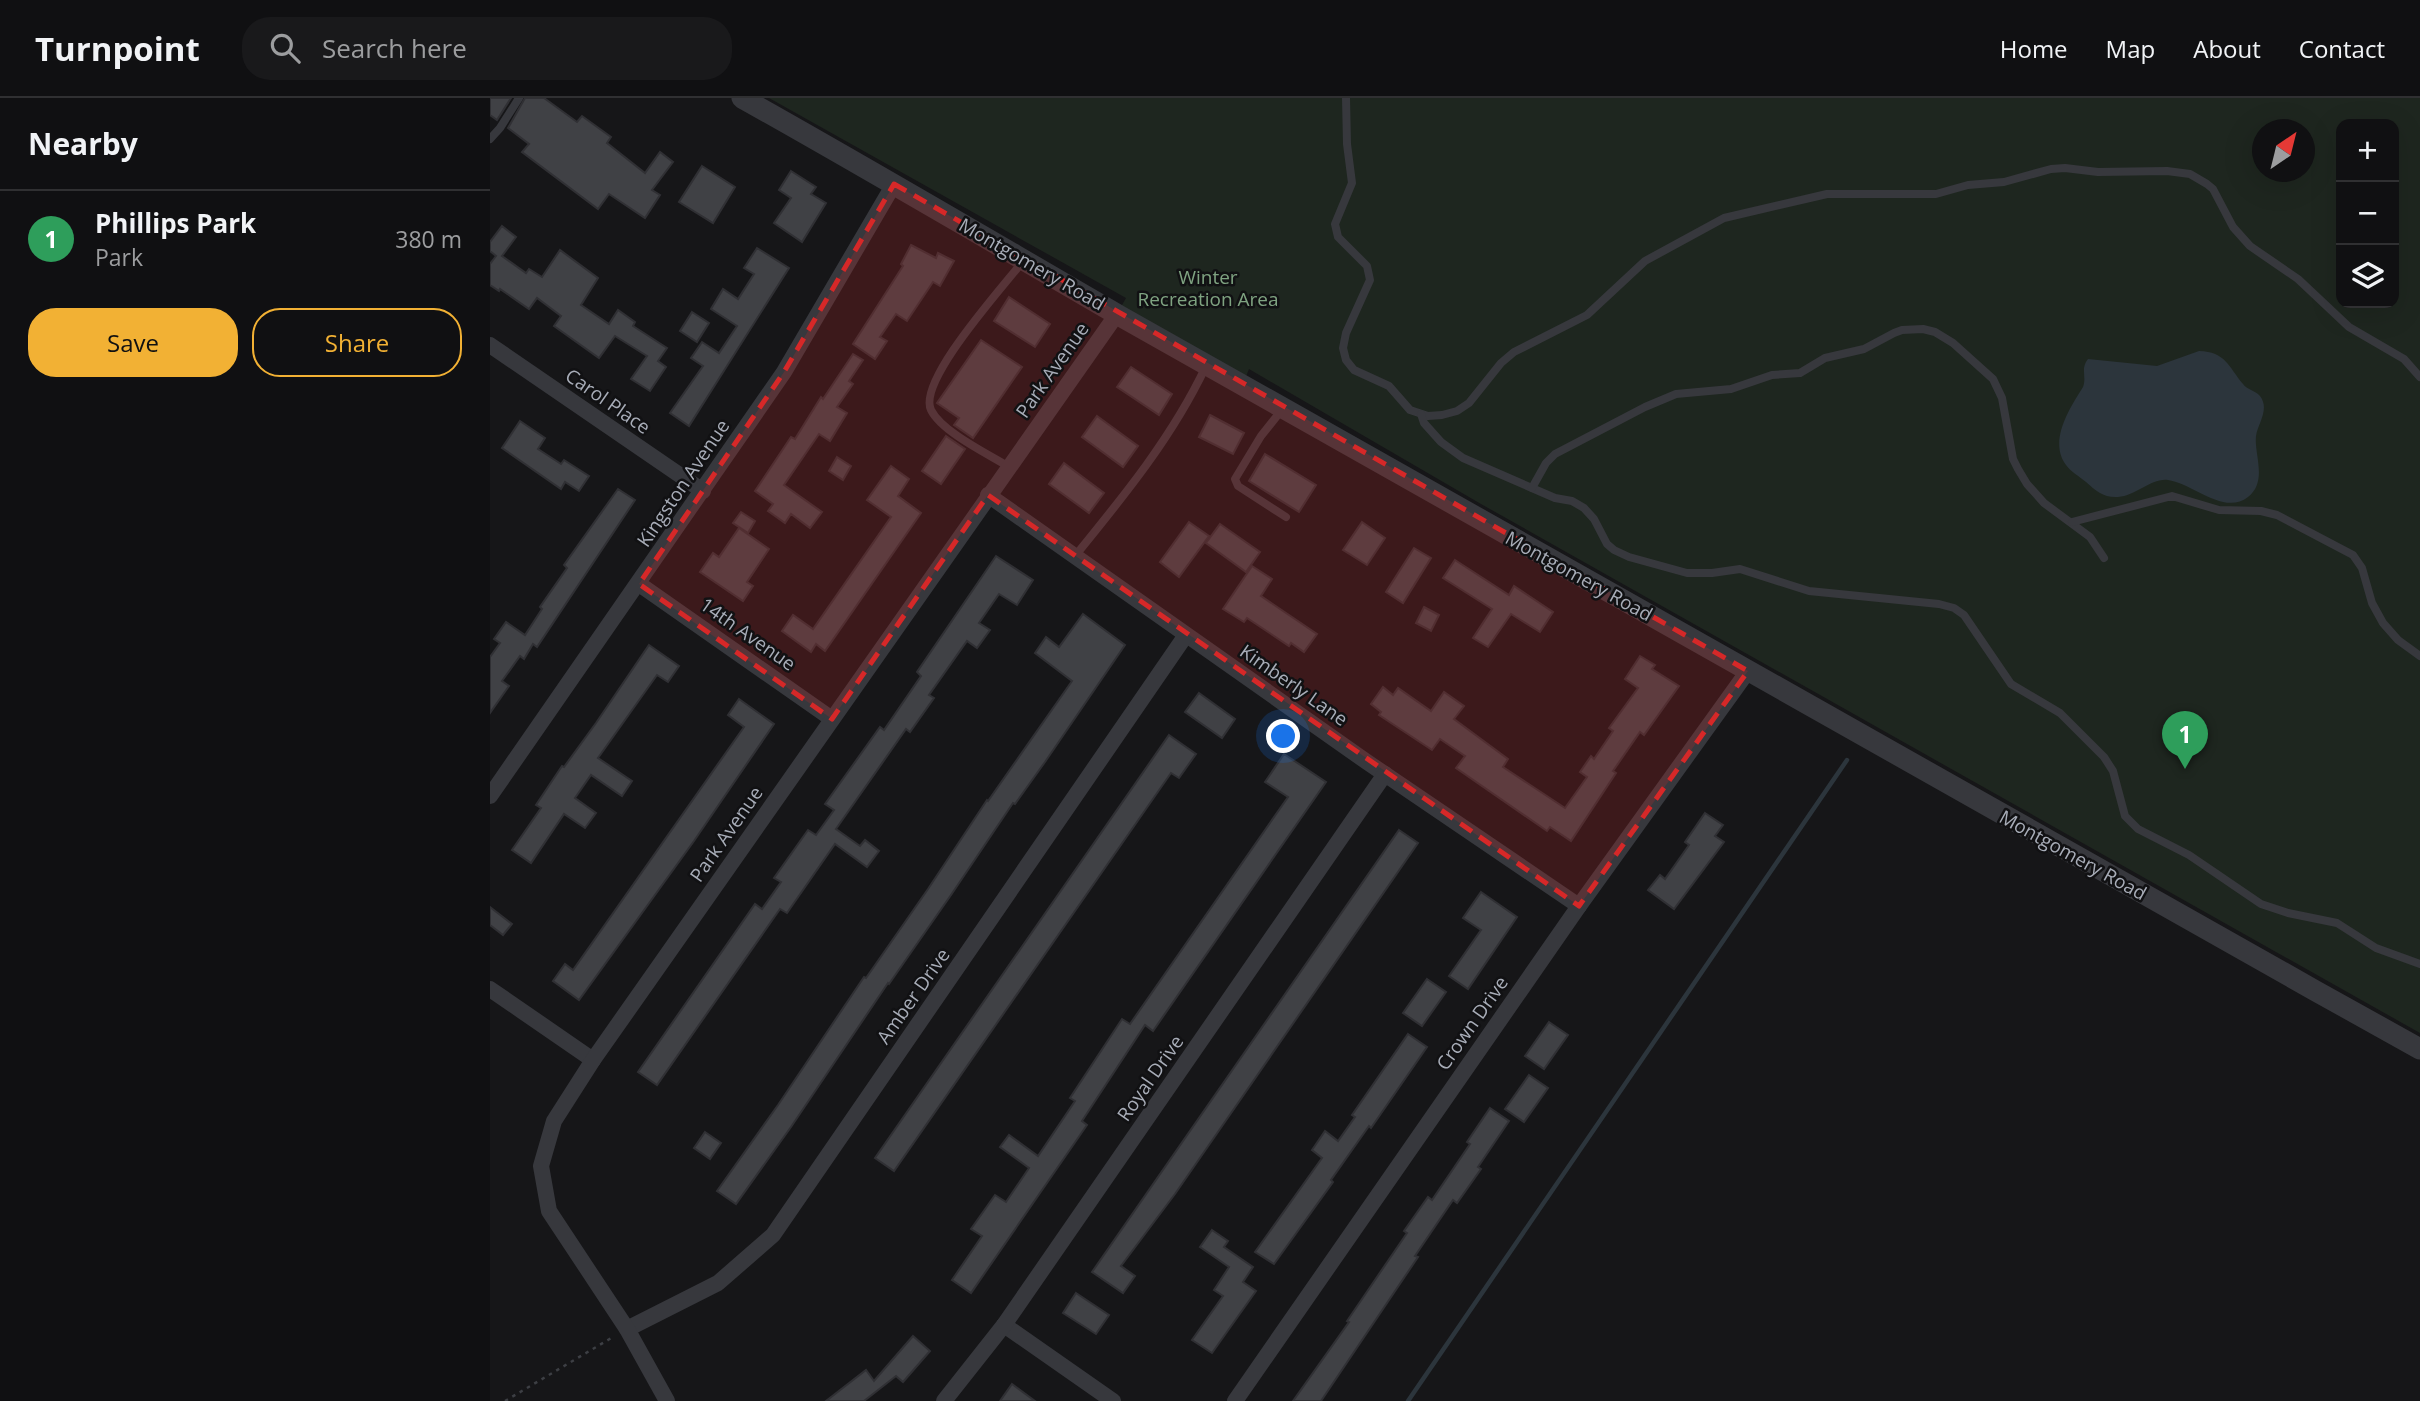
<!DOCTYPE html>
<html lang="en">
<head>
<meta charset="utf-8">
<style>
  body { margin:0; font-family:"Open Sans",sans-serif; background:#19191b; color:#f1f3f6 }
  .controls { position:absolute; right:21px; top:21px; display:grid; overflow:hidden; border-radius:14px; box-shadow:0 7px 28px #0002 }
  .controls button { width:63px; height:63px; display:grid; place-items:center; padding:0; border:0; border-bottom:2px solid #303032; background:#101012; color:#f1f3f6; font:35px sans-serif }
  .compass { position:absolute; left:1762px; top:21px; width:63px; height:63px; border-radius:50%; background:#101012; box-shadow:0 7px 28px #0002; rotate:35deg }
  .you { position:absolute; left:794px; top:639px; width:24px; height:24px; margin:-18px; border:5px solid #fff; border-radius:50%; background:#1a73e8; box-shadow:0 0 0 10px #1a73e833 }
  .badge { display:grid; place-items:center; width:46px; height:46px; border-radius:50%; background:#f2b134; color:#fff; font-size:23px; font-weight:700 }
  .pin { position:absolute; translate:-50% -58px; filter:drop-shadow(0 2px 4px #0008) }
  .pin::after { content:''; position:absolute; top:37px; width:24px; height:21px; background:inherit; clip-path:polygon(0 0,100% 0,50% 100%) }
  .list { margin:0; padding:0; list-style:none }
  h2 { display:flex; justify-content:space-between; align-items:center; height:91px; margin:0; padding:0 28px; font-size:30px }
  h2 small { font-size:23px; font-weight:400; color:#9c9d9f }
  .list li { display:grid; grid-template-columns:46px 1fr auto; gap:21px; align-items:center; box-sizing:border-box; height:98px; padding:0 28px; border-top:2px solid #303032 }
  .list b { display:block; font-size:26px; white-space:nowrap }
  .list p { margin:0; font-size:23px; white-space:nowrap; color:#9c9d9f }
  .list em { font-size:23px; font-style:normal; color:#9c9d9f }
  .actions { display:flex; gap:14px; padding:21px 28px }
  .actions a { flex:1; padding:16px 0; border:2px solid #f2b134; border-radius:28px; text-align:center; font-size:24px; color:#f2b134 }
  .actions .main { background:#f2b134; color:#111 }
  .icon { flex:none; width:38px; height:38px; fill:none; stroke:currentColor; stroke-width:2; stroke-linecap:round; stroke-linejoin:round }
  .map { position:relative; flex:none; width:1930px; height:1303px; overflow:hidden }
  header { display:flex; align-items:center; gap:42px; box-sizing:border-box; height:98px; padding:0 35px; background:#101012; border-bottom:2px solid #303032 }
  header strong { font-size:33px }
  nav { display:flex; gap:38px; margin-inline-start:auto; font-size:24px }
  .search { width:490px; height:63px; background:#19191b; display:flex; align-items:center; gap:18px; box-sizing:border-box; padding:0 24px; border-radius:28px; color:#9c9d9f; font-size:26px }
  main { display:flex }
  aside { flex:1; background:#101012 }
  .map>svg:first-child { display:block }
  .green { fill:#1e261f; fill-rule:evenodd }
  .water { fill:#2c353c }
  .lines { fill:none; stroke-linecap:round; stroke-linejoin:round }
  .stream { stroke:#2c353c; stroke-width:4.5 }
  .building { fill:#404145; stroke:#303034; stroke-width:2 }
  .path { stroke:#3d3f44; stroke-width:2.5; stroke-dasharray:3.5 5; stroke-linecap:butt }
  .service { stroke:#37383d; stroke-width:8 }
  .minor { stroke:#37383d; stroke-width:16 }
  .tertiary { stroke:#37383d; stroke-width:21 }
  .marked { fill:#d62828; fill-opacity:0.2; stroke:#d62828; stroke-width:5; stroke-dasharray:14 9; stroke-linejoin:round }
  .labels { text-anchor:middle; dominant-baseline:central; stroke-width:5; stroke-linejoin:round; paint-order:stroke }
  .street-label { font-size:19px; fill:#a8adb8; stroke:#111113 }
  .park-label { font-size:19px; fill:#7fa381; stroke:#111113 }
</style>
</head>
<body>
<header>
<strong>Turnpoint</strong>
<div class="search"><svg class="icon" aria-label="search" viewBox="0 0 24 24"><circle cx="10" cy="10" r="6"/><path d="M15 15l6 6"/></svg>Search here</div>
<nav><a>Home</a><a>Map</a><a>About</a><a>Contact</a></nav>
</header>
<main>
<aside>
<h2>Nearby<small></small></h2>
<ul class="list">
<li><span class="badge" style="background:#2e9e5b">1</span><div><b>Phillips Park</b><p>Park</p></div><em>380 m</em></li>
</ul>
<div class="actions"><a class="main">Save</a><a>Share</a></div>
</aside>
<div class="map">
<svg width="1930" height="1303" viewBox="0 0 1930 1303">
  <rect width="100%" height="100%" fill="#161618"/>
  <!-- green -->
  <path class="green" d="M 279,0 L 1930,0 L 1930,935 L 991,406 L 759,271 L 755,281 L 627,216 L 636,200 ZM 1851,26 L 1904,26 L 1904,205 L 1851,205 ZM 1772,32 L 1814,32 L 1814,74 L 1772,74 Z"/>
  <!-- water -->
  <path class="water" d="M 1709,253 C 1736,254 1738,268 1753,286 C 1757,292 1765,292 1770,298 C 1780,311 1768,325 1766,338 C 1764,357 1778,383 1758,399 C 1734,418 1702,385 1678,382 C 1661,380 1646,398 1628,399 C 1614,400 1606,393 1596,384 C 1589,378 1582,375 1576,367 C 1558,343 1580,310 1593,289 C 1597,278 1590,271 1598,261 L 1667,268 Z"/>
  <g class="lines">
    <!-- stream -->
    <polyline class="stream" points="918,1303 1357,662"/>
  </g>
  <!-- building -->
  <g class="building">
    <polygon points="0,0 21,0 7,22 0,17"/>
    <polygon points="35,0 54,0 87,24 92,18 121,39 117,45 155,75 170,54 183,64 162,92 170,97 155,120 119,96 108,111 32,54 39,46 18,30"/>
    <polygon points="212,68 245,89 223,125 189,104"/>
    <polygon points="301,73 326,89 321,96 336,105 312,144 284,125 301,100 289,92"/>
    <polygon points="12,128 26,139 12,158 36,175 39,171 52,179 70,152 108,180 91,207 119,226 128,212 145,224 143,228 177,250 168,263 176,269 160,293 141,281 157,258 125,238 109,260 64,228 71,218 47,200 39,211 10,191 9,193 0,187 0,166 6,158 0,153 0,144"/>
    <polygon points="421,147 446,160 448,155 464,163 450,188 443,184 417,223 406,216 390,239 397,243 385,261 363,246 413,168 411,166"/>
    <polygon points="267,150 299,170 199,328 180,315 213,268 201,260 212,244 229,255 247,228 221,211 233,191 248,201 264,176 254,170"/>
    <polygon points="519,199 560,226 545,249 504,223"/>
    <polygon points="202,214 219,225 207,244 190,233"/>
    <polygon points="491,242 532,269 483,340 464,327 469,320 447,305"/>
    <polygon points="363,256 373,262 359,283 363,286 347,309 357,315 340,343 329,336 294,387 332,414 320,430 301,416 295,425 278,413 283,406 265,393 301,339 305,341 331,299 333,301"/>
    <polygon points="641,269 682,296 669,317 627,289"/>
    <polygon points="720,317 754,335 743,356 709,339"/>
    <polygon points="607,318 648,348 633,369 592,339"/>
    <polygon points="30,323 55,340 48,351 71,366 74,362 99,378 89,393 75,384 71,391 12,350"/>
    <polygon points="456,338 475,351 451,386 432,373"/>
    <polygon points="775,356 826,387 809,414 759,383"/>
    <polygon points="347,359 361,368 353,382 339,373"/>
    <polygon points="574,365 614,395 599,415 559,386"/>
    <polygon points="401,368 419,381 408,398 431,415 335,553 326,546 321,554 292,533 303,517 323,531 401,419 377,402"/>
    <polygon points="128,391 145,402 47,549 43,546 34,561 30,558 12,583 19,588 0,615 0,559 10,545 4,541 16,524 35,537 52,511 50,509 77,470 74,467"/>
    <polygon points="251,414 265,423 258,435 243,425"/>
    <polygon points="699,424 719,438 689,479 670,464"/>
    <polygon points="872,424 895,440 877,467 853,452"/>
    <polygon points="730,426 770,454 756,474 716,445"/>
    <polygon points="249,430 279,451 257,484 263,488 253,503 210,474 223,455 229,459"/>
    <polygon points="924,450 941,460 913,505 896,494"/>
    <polygon points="506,458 543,482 527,507 509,496 489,525 500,532 487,550 477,543 439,597 444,600 420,634 416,631 346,731 370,748 375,742 389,753 377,769 345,746 297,815 290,811 167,987 148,974 265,806 272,811 291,784 284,780 318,732 326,737 344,712 335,706 390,629 394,632 431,578 427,574"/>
    <polygon points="965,462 1019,497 1024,488 1063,514 1050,534 1021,516 998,549 983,540 1002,511 953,480"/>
    <polygon points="762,468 782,481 771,498 827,536 814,554 801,545 799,548 757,520 754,524 733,511"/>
    <polygon points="934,509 949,517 941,533 926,525"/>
    <polygon points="593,516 635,547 555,664 525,706 523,705 461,797 399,886 398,885 301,1029 246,1106 227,1093 288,1007 374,879 376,880 438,791 497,702 498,703 582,583 545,555 556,539 569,549"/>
    <polygon points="159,547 189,568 178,584 167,577 108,660 142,683 132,698 101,677 85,700 106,715 95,730 74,716 41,765 22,752 51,710 46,707 72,668 74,669 106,625"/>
    <polygon points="1150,558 1165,567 1162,571 1189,588 1154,637 1150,634 1123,673 1126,675 1081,743 1060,729 1057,733 966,670 975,658 950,641 942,652 889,617 891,614 881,606 893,589 903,597 908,590 941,613 954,594 974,608 964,621 1018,661 1013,669 1075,710 1097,679 1090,674 1101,658 1104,661 1123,633 1119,630 1148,590 1135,581"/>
    <polygon points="709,595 745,621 732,640 695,614"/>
    <polygon points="249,601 284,626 204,743 89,902 63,883 75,866 83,872 254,629 238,617"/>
    <polygon points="679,637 706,656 689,680 681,675 404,1073 385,1060"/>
    <polygon points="794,656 836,684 663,933 655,927 592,1023 597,1027 481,1195 462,1182 492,1138 481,1131 505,1097 516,1104 539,1070 510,1049 519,1037 548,1058 585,1003 580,1000 632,921 640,926 798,699 775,684"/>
    <polygon points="1215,715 1233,727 1225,738 1234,744 1184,811 1158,792 1170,777 1175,781 1199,747 1195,744"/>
    <polygon points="909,732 928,745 685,1096 631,1168 645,1178 633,1195 602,1174"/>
    <polygon points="991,794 1027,819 978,891 959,878 991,832 973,820"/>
    <polygon points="0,809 22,826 13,837 0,827"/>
    <polygon points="937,881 956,894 932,928 913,915"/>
    <polygon points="1059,924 1078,937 1054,971 1035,958"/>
    <polygon points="918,936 937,949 881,1030 879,1028 841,1082 843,1084 784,1166 765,1154 832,1060 822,1052 835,1033 848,1043 865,1019 862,1017"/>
    <polygon points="1039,977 1058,990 1034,1024 1015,1011"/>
    <polygon points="1000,1010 1019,1023 988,1069 991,1071 967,1105 963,1102 925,1158 928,1159 831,1303 803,1303 859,1224 857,1223 917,1135 914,1133 938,1099 942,1102 980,1046 977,1044"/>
    <polygon points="215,1034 231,1045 220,1061 204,1050"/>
    <polygon points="722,1132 738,1143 734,1149 763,1169 753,1184 766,1193 722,1255 702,1242 733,1198 724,1192 739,1169 710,1149"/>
    <polygon points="586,1195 619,1217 606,1236 573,1215"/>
    <polygon points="423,1238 440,1253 413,1284 406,1278 374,1303 336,1303 376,1272 384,1283"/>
    <polygon points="522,1286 545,1303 510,1303"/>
  </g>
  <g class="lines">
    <!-- path -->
    <polyline class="path" points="15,1303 123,1239"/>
    <!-- service -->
    <g class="service">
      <polyline points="856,0 857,46 862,85 845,126 848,139 877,168 880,182 856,235 853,250 856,262 864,272 899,288 920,312 938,318 952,317 967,313 979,305 1011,265 1024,254 1097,217 1155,163 1234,120 1337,96 1446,96 1478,87 1514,84 1561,71 1575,70 1608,74 1677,73 1700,76 1717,86 1723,91 1743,129 1760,148 1808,181 1859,229 1914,261 1930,279"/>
      <polyline points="0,41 10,30 29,0"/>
      <polyline points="791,313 771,338 745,381 748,388 796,419"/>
      <polyline points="931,316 934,325 951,344 973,360 1065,400 1082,403 1094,410 1104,421 1117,446 1124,452 1139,459 1197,475 1222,475 1250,471 1319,493 1449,506 1464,510 1474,517 1521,586 1570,615 1614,659 1623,673 1635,718 1648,731 1699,757 1771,806 1798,815 1847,825 1886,850 1930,866"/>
      <path d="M 519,369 C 498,356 452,334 441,312 C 427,283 514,188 533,163"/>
      <polyline points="1042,390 1056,365 1065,356 1155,309 1186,296 1241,291 1282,277 1310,275 1335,260 1374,251 1404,235 1412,232 1433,231 1445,234 1463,245 1503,281 1512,300 1523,361 1528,371 1537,386 1554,405 1600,439 1614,460"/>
      <polyline points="1582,424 1682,398 1729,412 1771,413 1787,417 1863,457 1872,470 1882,505 1893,525 1908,542 1930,558"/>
      <path d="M 585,458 C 634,398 683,338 716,268"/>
    </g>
    <!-- minor -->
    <g class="minor">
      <polyline points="0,247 213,393"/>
      <polyline points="498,397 877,664 1089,808"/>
      <polyline points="149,486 342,621"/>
      <polyline points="0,698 294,274 404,86"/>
      <polyline points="0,891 103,962"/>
      <polyline points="514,1227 623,1303"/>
      <polyline points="137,1231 228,1185 283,1137 696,537"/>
      <polyline points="177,1303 137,1231 59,1113 51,1068 64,1023 103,962 627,216"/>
      <polyline points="454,1303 514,1227 895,676"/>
      <polyline points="745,1303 1089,808 1258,573"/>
    </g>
    <!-- tertiary -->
    <path class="tertiary" d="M 252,0 C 379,71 504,145 630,218 C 1061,465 1495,709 1930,951"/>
  </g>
  <!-- marked area -->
  <path class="marked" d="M 404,86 L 1258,573 L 1089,808 L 498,397 L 342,621 L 149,486 L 294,274 Z"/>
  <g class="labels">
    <!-- street labels -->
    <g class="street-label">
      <text transform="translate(542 166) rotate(30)">Montgomery Road</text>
      <text transform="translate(562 272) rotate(-55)">Park Avenue</text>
      <text transform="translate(118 303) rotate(35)">Carol Place</text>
      <text transform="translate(193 385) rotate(-56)">Kingston Avenue</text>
      <text transform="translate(1089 478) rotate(29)">Montgomery Road</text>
      <text transform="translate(258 536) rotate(35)">14th Avenue</text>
      <text transform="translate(804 587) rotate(35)">Kimberly Lane</text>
      <text transform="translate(236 736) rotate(-55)">Park Avenue</text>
      <text transform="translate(1583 757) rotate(29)">Montgomery Road</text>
      <text transform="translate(423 898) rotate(-55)">Amber Drive</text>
      <text transform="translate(982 925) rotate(-55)">Crown Drive</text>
      <text transform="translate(660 980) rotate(-55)">Royal Drive</text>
    </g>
    <!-- park labels -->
    <g class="park-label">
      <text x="718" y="179">Winter<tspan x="718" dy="22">Recreation Area</tspan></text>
    </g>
  </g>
</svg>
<div class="controls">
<button>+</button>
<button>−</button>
<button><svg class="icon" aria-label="layers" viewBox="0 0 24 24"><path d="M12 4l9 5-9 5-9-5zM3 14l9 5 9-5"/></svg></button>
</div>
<svg class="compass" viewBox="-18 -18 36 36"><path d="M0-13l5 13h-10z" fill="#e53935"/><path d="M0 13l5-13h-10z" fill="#9c9d9f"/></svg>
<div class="you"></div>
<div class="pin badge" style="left:1695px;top:671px;background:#2e9e5b">1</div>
</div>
</main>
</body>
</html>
